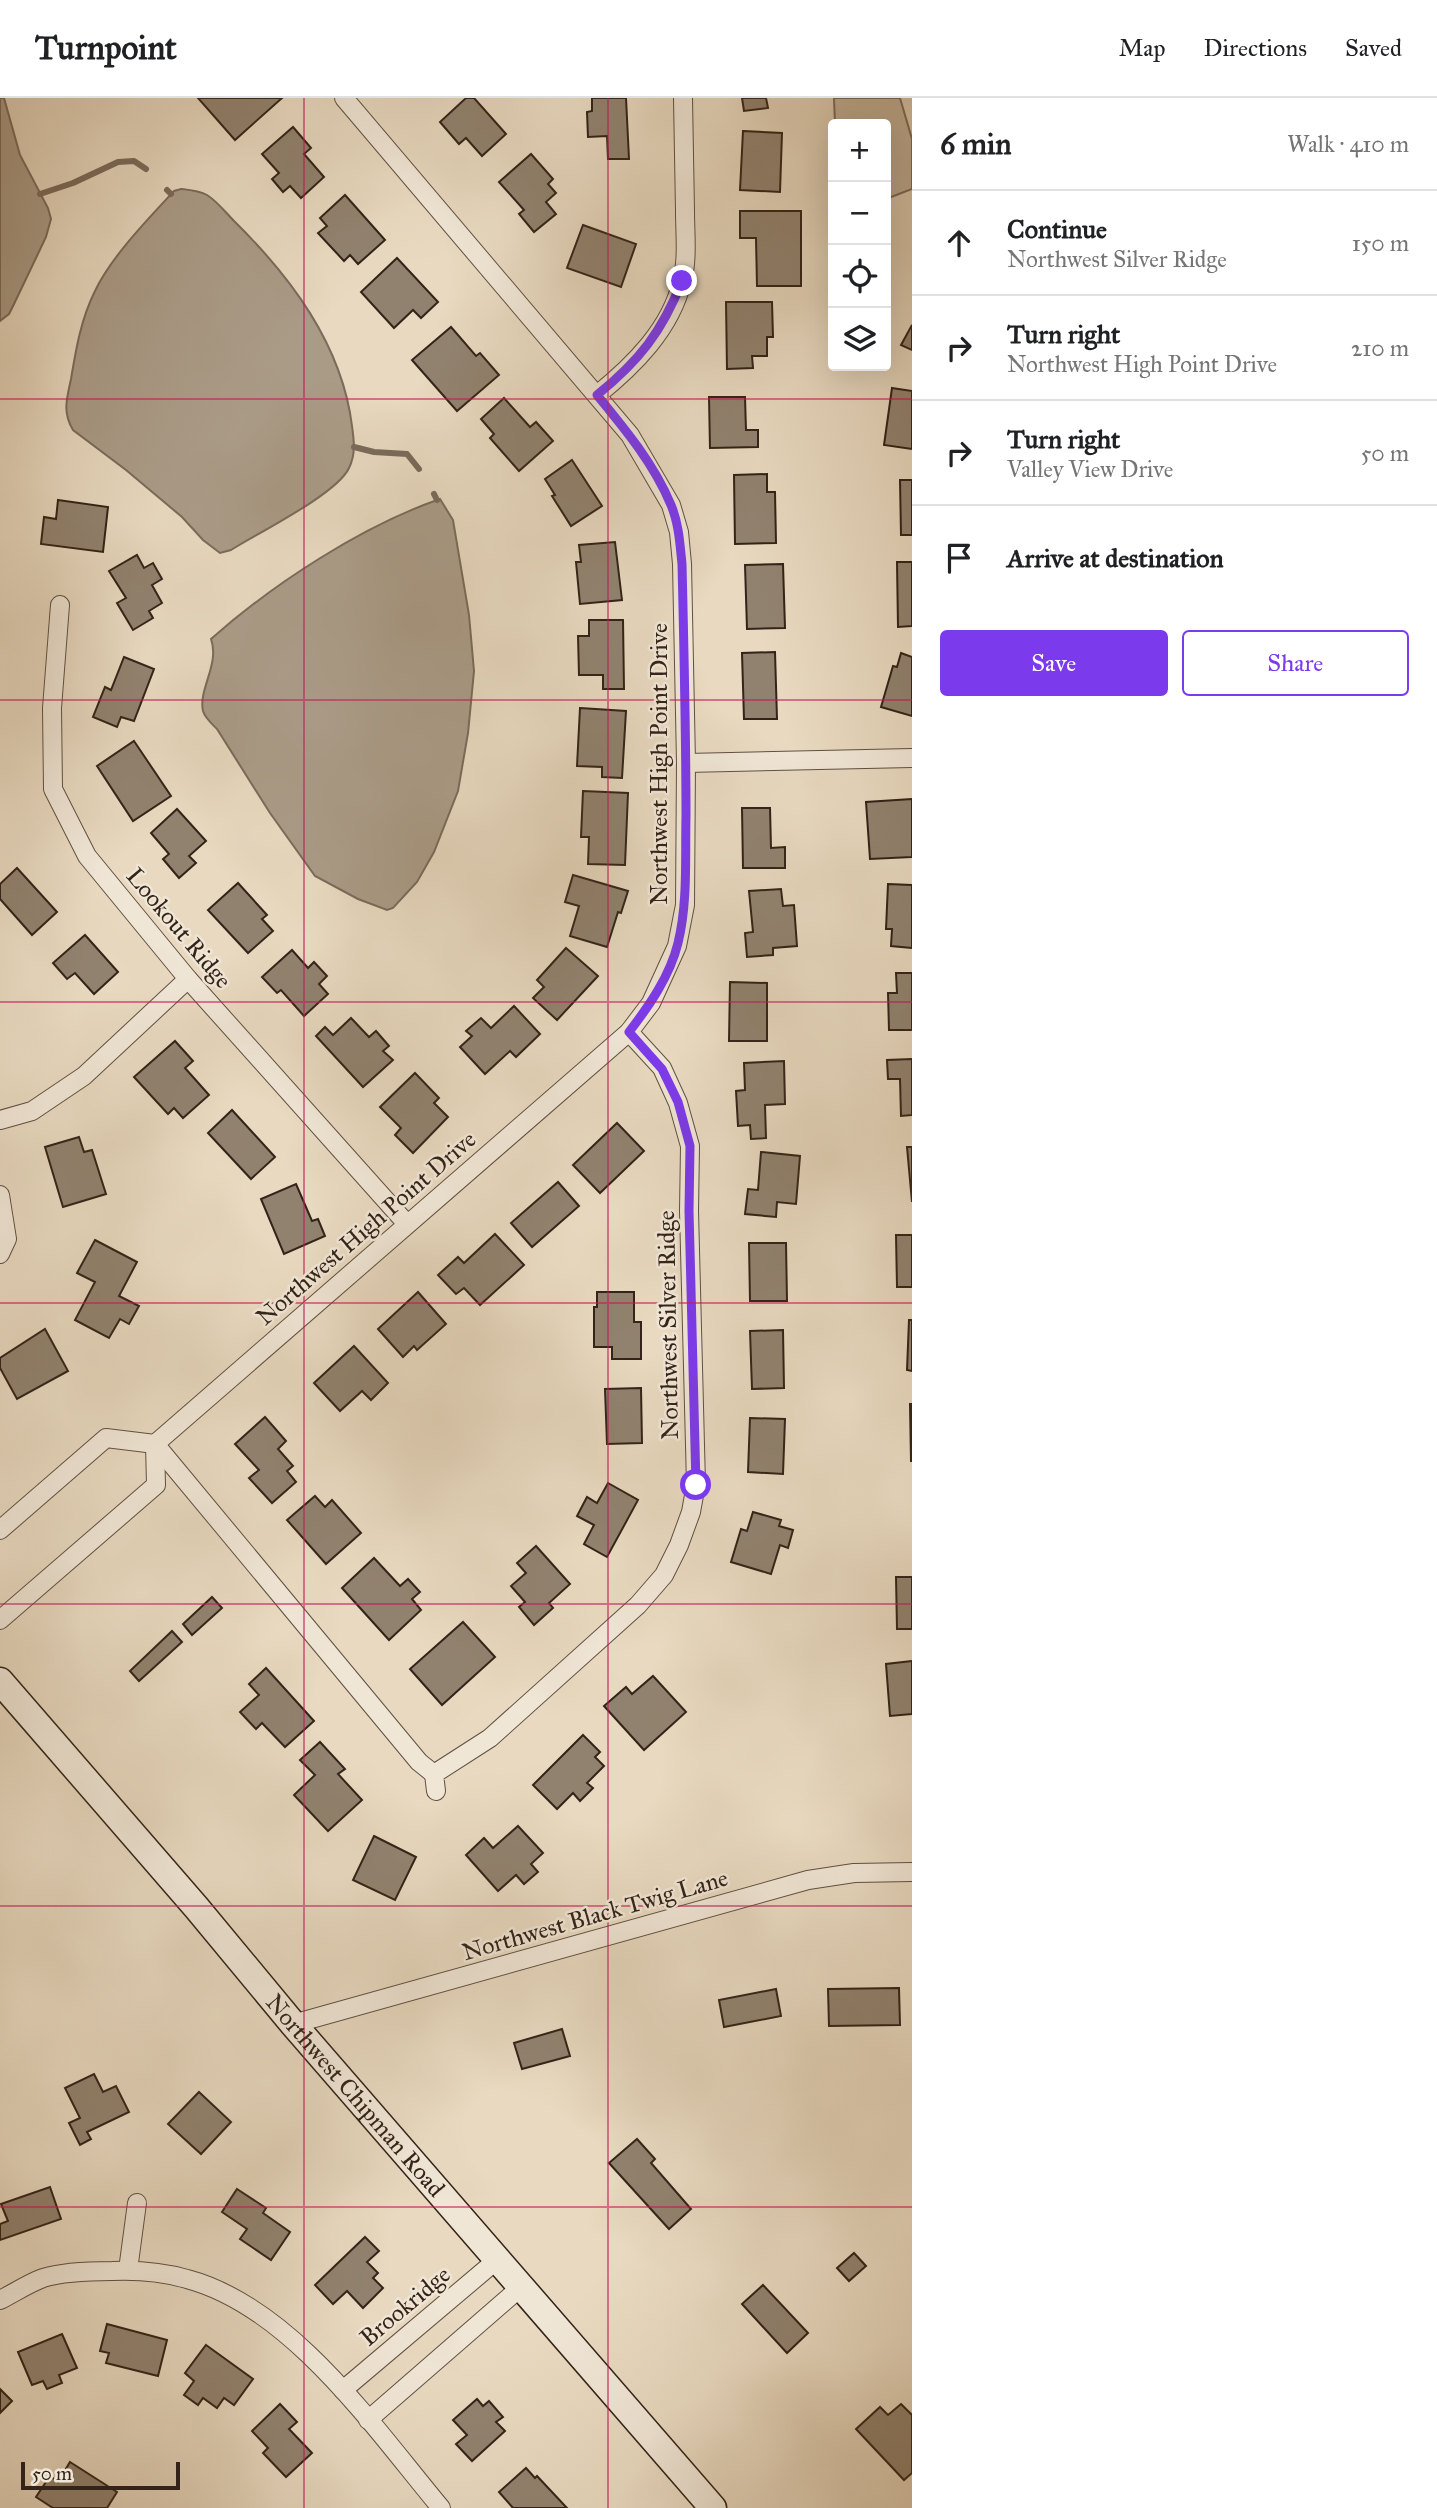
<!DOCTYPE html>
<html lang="en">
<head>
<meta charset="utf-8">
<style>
  body { margin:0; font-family:"IM FELL Great Primer",serif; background:#f2f2f2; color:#202124 }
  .controls { position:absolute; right:21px; top:21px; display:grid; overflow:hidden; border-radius:7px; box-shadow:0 7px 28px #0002 }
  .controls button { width:63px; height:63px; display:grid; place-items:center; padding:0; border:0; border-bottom:2px solid #e0e0e0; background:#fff; color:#202124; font:35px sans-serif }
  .scale { position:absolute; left:21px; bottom:18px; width:159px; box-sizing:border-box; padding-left:7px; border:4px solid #332318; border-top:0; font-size:19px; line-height:24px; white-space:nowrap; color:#332318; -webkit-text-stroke:5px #f0e6d6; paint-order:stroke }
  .stop { position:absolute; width:21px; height:21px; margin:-16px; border:5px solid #7c3aed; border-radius:50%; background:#fff }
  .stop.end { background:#7c3aed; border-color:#fff; box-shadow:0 2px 7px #0008 }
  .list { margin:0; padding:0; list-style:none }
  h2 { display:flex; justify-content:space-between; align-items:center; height:91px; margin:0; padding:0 28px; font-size:30px }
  h2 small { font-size:23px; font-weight:400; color:#757577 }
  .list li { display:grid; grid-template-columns:46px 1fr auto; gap:21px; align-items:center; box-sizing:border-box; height:105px; padding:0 28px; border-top:2px solid #e0e0e0 }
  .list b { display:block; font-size:26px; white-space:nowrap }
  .list p { margin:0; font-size:23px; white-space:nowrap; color:#757577 }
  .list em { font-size:23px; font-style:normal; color:#757577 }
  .actions { display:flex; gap:14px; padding:21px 28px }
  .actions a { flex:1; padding:16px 0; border:2px solid #7c3aed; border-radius:7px; text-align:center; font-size:24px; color:#7c3aed }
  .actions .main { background:#7c3aed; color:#fff }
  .icon { flex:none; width:38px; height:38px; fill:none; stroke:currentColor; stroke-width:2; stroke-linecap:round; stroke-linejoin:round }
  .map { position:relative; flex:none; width:912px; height:2410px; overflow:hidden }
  header { display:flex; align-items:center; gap:42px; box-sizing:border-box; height:98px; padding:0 35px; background:#fff; border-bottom:2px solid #e0e0e0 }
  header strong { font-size:33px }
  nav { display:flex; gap:38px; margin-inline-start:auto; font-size:24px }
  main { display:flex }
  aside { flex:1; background:#fff }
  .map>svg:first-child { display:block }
  .green { fill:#c9baa3; stroke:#7e6e5e; stroke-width:2 }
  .water { fill:#aa9b87; stroke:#7a6b5b; stroke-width:2 }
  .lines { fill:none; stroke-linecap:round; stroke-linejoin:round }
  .stream { stroke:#7a6b5b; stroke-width:6 }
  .building { fill:#91826f; stroke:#332318; stroke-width:2 }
  .minor-casing { stroke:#605042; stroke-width:20 }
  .secondary-casing { stroke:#332318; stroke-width:29 }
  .minor { stroke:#f0e6d6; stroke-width:18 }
  .secondary { stroke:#f0e6d6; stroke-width:26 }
  .route { stroke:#7c3aed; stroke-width:9 }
  .grid { fill:none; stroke:#c2185b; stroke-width:2; stroke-opacity:0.55 }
  .labels { text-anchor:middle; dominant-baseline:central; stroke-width:5; stroke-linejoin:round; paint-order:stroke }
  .street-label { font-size:24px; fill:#332318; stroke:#f0e6d6 }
</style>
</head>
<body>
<header>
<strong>Turnpoint</strong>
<nav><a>Map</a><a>Directions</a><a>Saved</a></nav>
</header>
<main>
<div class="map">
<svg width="912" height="2410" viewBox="0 0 912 2410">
  <rect width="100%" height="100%" fill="#e8d9c0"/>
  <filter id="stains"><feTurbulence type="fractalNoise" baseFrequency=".00286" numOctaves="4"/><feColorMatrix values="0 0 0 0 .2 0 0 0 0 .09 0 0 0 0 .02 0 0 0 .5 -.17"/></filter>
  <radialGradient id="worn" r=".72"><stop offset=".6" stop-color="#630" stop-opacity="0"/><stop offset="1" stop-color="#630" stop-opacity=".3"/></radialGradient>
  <!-- green -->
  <polygon class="green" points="834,0 900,0 912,41 912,91 886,101 886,26 835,26"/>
  <!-- water -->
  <g class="water">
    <polygon points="0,0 4,0 20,57 48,110 51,121 46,139 14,206 9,216 0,223"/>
    <path d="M 181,91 C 190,92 200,93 207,97 C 217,103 226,115 234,123 C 291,179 342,247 352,328 C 354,342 356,356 349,370 C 337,396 258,435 231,452 L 220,455 L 203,442 L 182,419 L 126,372 L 73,332 C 62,314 67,300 71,281 C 76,251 81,221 95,193 C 111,159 148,121 174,93 Z"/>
    <path d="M 440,401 L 453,422 L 469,517 L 474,573 L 468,635 L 458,693 L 434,754 L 417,784 L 393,810 L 387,812 L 358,801 L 315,778 L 270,715 L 217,631 C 212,626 205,620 203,613 C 198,592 220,566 211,541 C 273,486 362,428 440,401 Z"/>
  </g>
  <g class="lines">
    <!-- stream -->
    <g class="stream">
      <polyline points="167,92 171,96"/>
      <polyline points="40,96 73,85 118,64 134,63 146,71"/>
      <polyline points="354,349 374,354 407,356 419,371"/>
      <polyline points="434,396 437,402"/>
    </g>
  </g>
  <!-- building -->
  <g class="building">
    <polygon points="198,0 282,0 235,42"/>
    <polygon points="466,0 474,0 506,36 482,58 466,40 459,46 440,24"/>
    <polygon points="592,0 626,0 629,61 608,61 607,38 588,39 587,14 592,13"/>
    <polygon points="742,0 766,0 768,10 744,13"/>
    <polygon points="293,29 311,50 304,56 324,79 301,100 290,88 283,94 272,81 279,75 262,56"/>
    <polygon points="743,33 782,35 780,94 740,92"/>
    <polygon points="531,56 553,81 548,86 556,95 546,104 556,116 534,134 519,116 524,112 499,84"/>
    <polygon points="345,97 385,142 358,166 350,157 344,163 318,135 327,128 320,120"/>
    <polygon points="740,113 801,113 801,188 757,188 756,140 740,140"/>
    <polygon points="583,127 636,146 621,189 567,170"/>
    <polygon points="397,160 438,204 421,220 413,212 394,230 361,194"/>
    <polygon points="726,204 772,204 773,239 767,239 767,258 752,258 753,270 727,271"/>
    <polygon points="912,227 912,252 901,247"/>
    <polygon points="451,229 476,258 480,255 499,277 457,313 412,262"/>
    <polygon points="892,290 912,293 912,351 884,347"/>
    <polygon points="709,299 745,299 746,332 758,332 758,349 710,350"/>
    <polygon points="504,300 530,329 536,324 553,343 519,373 490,340 494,336 481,321"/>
    <polygon points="572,362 602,408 571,428 552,398 555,397 545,381"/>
    <polygon points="767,376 767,394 775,394 776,445 735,446 734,377"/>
    <polygon points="900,382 912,382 912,437 901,437"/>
    <polygon points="58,402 108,409 103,454 41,446 44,419 56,421"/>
    <polygon points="615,444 622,502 580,506 576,464 581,464 579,447"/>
    <polygon points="137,457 144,470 153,465 162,481 152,487 162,505 149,513 153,520 133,532 117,505 126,500 109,473"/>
    <polygon points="897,464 912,464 912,528 898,529"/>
    <polygon points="783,466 785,530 747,531 745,467"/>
    <polygon points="589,522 623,522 624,591 603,591 603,577 579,577 578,538 589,538"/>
    <polygon points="775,554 777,621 744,621 742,555"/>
    <polygon points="901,555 912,559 912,618 881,609 893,568 897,569"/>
    <polygon points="124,559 154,571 134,623 121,619 117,629 93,619 105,589 111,592"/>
    <polygon points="580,610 626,613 622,680 602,679 602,669 577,668"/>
    <polygon points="134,643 171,698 133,723 97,668"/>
    <polygon points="583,693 628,695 625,767 588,766 589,739 581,739"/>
    <polygon points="912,701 912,759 870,761 866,704"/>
    <polygon points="742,710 770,710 771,750 785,749 785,770 743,770"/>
    <polygon points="177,711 206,743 189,758 196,765 179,780 163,761 169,756 151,735"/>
    <polygon points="17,770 57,814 32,837 0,801 0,786"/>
    <polygon points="573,777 628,793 621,815 618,814 607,849 570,838 579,808 565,804"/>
    <polygon points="238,785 267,817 262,821 273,833 248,855 208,812"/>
    <polygon points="888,786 912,787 912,850 891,848 892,831 886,831"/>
    <polygon points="781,791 783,808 794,807 797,848 773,850 773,857 747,859 745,835 753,834 749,793"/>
    <polygon points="85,837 118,874 94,896 75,875 67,881 53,865"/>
    <polygon points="566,850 598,878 557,922 533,900 544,889 537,882"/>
    <polygon points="292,852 308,870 314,864 327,878 319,886 328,896 304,918 281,892 277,895 262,879"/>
    <polygon points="896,875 912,875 912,932 889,932 888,895 897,895"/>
    <polygon points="730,884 767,885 767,943 729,943"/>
    <polygon points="514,908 540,936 516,959 510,953 485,976 460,949 472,938 466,933 481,920 491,930"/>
    <polygon points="351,920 369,939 376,933 389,948 383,953 393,962 363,989 316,938 325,929 333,937"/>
    <polygon points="175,943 193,963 185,970 209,997 183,1020 174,1010 168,1016 134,979"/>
    <polygon points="912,961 912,1017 901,1018 900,981 888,981 887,962"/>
    <polygon points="784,963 785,1006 765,1007 766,1040 751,1041 750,1027 738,1028 736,993 745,992 744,965"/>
    <polygon points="415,975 439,1000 434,1005 448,1019 413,1055 395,1037 401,1030 380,1009"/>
    <polygon points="232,1012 275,1059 251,1081 208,1035"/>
    <polygon points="617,1025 644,1053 600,1095 573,1067"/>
    <polygon points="79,1039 84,1054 92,1052 106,1096 63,1109 45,1049"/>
    <polygon points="907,1049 912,1049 912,1104"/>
    <polygon points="761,1054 800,1058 796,1106 777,1104 776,1119 745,1116 748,1091 758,1092"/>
    <polygon points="558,1084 579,1108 532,1149 511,1125"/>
    <polygon points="296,1086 312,1123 318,1121 325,1138 284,1156 261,1101"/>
    <polygon points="495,1136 524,1167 480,1207 464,1190 456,1196 438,1177 458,1159 464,1165"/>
    <polygon points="896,1137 912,1137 912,1189 897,1189"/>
    <polygon points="95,1142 137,1164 119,1198 139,1208 129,1226 120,1221 109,1240 75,1222 95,1184 77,1175"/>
    <polygon points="749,1145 786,1145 787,1203 750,1203"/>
    <polygon points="418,1194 446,1226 417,1252 414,1248 403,1259 378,1231"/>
    <polygon points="597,1194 634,1194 634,1224 641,1224 641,1261 612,1261 612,1249 594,1249 594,1209 597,1209"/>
    <polygon points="909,1222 912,1222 912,1273 907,1272"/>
    <polygon points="45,1231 68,1273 17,1301 0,1270 0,1260"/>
    <polygon points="783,1232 784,1290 752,1291 750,1233"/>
    <polygon points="354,1248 388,1285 371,1302 362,1293 340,1313 314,1285"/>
    <polygon points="641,1290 642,1345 607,1346 605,1291"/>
    <polygon points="910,1306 912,1306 912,1363 911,1363"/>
    <polygon points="265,1319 286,1343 278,1351 293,1368 287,1373 296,1384 272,1405 249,1380 259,1372 235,1346"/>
    <polygon points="750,1320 785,1321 783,1376 748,1374"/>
    <polygon points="608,1385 638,1402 607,1459 584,1446 594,1427 577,1418 587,1399 597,1405"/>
    <polygon points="315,1398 325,1409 332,1402 361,1435 326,1466 287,1422"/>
    <polygon points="753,1414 781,1422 779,1428 793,1432 788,1450 780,1447 771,1476 731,1464 741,1431 747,1433"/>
    <polygon points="536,1448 570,1486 549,1505 553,1510 534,1527 519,1509 525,1504 511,1488 526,1475 517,1465"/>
    <polygon points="374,1460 400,1488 408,1481 420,1494 412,1501 421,1512 389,1542 342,1490"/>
    <polygon points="896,1479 912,1479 912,1531 897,1531"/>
    <polygon points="212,1499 222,1510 192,1537 183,1526"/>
    <polygon points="463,1524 495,1559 442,1607 410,1571"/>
    <polygon points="172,1533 182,1544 139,1583 130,1573"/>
    <polygon points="912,1563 912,1616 890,1618 886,1566"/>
    <polygon points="266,1570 314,1623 285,1649 262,1625 256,1631 240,1614 259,1597 249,1586"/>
    <polygon points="653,1578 686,1614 644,1652 604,1608 626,1589 632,1596"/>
    <polygon points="583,1637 600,1654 595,1659 604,1668 587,1685 593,1690 580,1703 573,1695 557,1711 533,1687"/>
    <polygon points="320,1644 345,1671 338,1676 362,1702 328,1733 294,1697 315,1677 300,1662"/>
    <polygon points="518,1728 543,1755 531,1766 538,1774 524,1786 516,1777 498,1793 466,1757 484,1740 493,1750"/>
    <polygon points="374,1738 416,1759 395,1802 353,1782"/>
    <polygon points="899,1890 900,1927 829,1928 828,1891"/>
    <polygon points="776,1891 781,1918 724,1929 719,1902"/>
    <polygon points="562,1931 570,1958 522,1971 514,1945"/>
    <polygon points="94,1976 103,1994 116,1988 129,2014 87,2034 91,2041 80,2047 69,2025 80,2020 65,1990"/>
    <polygon points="199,1994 231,2024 201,2056 168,2026"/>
    <polygon points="637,2041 655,2061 651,2065 691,2111 669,2131 609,2065"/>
    <polygon points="50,2089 61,2121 0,2142 0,2126 8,2123 1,2106"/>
    <polygon points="237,2091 266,2110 263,2115 290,2134 271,2162 240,2141 247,2131 222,2114"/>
    <polygon points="365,2139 379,2153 367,2164 378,2175 373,2180 383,2190 363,2210 347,2193 333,2206 315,2187"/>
    <polygon points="854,2155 866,2168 849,2183 837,2170"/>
    <polygon points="763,2187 808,2235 787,2255 742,2206"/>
    <polygon points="107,2226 167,2242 158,2278 106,2265 109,2255 100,2253"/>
    <polygon points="62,2236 77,2270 59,2277 62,2285 47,2291 43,2283 32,2287 18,2254"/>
    <polygon points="206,2247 253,2281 234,2307 224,2300 217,2310 203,2300 198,2307 184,2297 194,2283 185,2275"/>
    <polygon points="0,2291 12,2303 0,2315"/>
    <polygon points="477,2301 483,2308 489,2303 503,2319 496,2324 505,2333 472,2363 456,2346 467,2337 453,2322"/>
    <polygon points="280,2306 297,2324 289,2331 312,2355 286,2379 263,2355 268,2350 252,2333"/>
    <polygon points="901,2306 912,2317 912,2375 904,2382 856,2331 880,2309 888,2317"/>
    <polygon points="70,2364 117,2394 107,2410 53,2410 36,2399 50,2378 58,2384"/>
    <polygon points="526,2370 535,2380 537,2378 567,2410 513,2410 499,2394"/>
  </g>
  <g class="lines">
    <!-- minor casing -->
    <g class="minor-casing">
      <g id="minor">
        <path d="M 597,297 C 633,268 671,231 682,183 C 688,161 685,136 685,113 C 684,75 684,38 683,0"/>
        <polyline points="60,507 52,610 53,691 87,758 188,881 407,1126"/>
        <polyline points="686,665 912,660"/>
        <polyline points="0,1022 32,1013 84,978 188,881"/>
        <polyline points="0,1097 7,1141 0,1156"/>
        <polyline points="155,1346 419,1664 434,1676"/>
        <polyline points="0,1432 106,1340 155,1346 629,934 651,905 677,848 685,807 686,665 682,466 679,434 671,407 630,337 344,0"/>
        <polyline points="0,1522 156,1387 155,1346"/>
        <polyline points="436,1693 434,1676 490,1640 638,1507 664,1477 679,1447 691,1414 696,1386 689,1113 690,1048 678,1005 662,970 629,934"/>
        <polyline points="293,1926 808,1782 854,1775 912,1774"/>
        <polyline points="128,2172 137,2105"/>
        <path d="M 0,2202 C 14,2195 29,2185 43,2180 C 62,2174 93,2173 112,2173 C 137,2172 163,2174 187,2181 C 292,2209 374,2330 441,2410"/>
        <polyline points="343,2292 498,2161"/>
        <polyline points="368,2322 521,2189"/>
      </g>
    </g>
    <!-- secondary casing -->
    <g class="secondary-casing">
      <g id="secondary">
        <path id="s1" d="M 0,1583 L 196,1809 L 293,1926 L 713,2410"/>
      </g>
    </g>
    <!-- minor -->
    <use href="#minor" class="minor"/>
    <!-- secondary -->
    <use href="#secondary" class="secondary"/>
  </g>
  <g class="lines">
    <!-- route -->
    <path class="route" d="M 682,183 C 662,234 639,263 597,297 C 625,331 654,366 671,407 C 679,426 680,447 682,466 C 684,550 686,634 686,718 C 685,760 688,804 678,845 C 670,878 649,908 629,934 L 662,971 L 678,1004 L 690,1048 L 689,1113 L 696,1387"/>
  </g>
  <!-- grid -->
  <path class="grid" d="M 304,0 L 304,2410M 608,0 L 608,2410M 0,301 L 912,301M 0,602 L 912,602M 0,904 L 912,904M 0,1205 L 912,1205M 0,1506 L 912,1506M 0,1808 L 912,1808M 0,2109 L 912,2109"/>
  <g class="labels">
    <!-- street labels -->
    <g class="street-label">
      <text transform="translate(659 666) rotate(-90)">Northwest High Point Drive</text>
      <text transform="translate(179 830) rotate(50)">Lookout Ridge</text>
      <text transform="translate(366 1130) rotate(-41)">Northwest High Point Drive</text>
      <text transform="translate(668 1227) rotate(-91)">Northwest Silver Ridge</text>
      <text transform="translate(595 1817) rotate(-16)">Northwest Black Twig Lane</text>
      <text stroke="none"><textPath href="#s1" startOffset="546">Northwest Chipman Road</textPath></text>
      <text transform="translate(405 2208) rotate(-40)">Brookridge</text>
    </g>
  </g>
  <rect width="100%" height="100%" filter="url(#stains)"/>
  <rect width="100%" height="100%" fill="url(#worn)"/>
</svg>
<div class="controls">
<button>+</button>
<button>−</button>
<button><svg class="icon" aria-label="locate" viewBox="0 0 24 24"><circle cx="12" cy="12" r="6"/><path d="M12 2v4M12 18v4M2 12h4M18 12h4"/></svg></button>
<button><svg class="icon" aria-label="layers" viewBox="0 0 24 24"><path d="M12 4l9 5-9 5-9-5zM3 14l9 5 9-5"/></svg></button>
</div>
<div class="scale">50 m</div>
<div class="stop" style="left:696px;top:1387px"></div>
<div class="stop end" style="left:682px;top:183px"></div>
</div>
<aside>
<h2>6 min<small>Walk · 410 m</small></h2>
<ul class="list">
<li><svg class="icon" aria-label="ahead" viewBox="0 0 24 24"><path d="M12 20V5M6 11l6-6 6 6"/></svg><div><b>Continue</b><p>Northwest Silver Ridge</p></div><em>150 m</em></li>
<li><svg class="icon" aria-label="right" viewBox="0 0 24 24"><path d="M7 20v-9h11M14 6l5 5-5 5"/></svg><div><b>Turn right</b><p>Northwest High Point Drive</p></div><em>210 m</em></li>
<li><svg class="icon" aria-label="right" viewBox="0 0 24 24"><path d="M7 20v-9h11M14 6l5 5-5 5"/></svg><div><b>Turn right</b><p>Valley View Drive</p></div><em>50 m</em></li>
<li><svg class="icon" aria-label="arrive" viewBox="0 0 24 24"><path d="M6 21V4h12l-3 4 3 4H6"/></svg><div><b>Arrive at destination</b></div></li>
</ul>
<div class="actions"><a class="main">Save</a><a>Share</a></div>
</aside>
</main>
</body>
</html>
